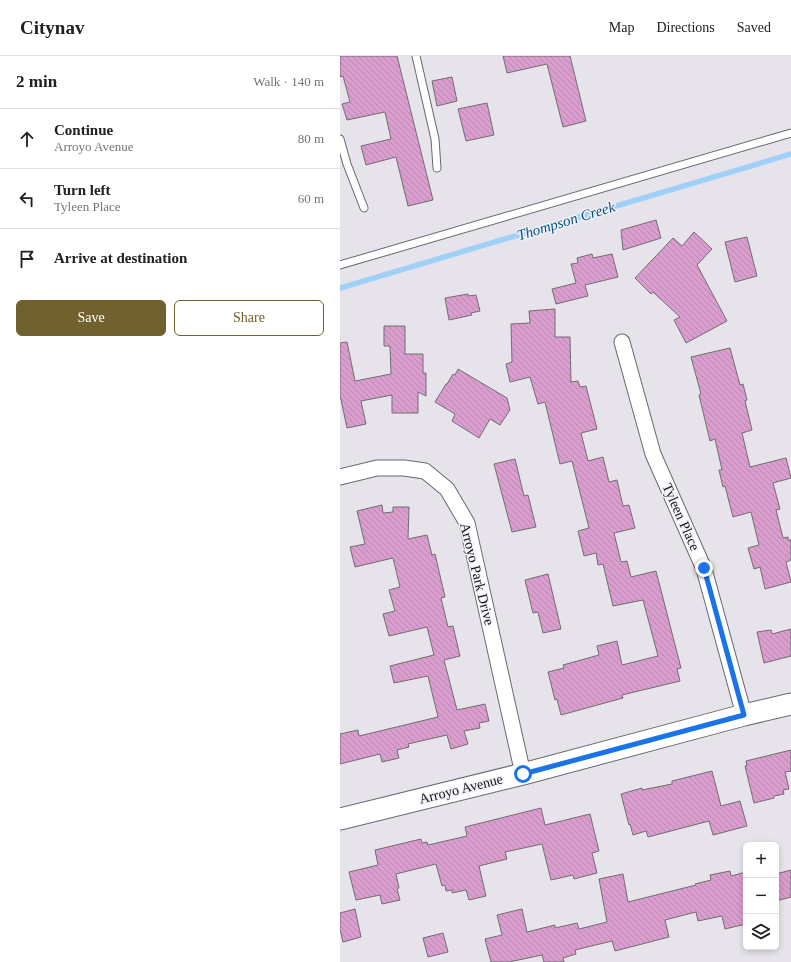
<!DOCTYPE html>
<html lang="en">
<head>
<meta charset="utf-8">
<style>
  body { margin:0; font-family:Georgia,serif; background:#f2f2f2; color:#202124 }
  .controls { position:absolute; right:12px; bottom:12px; display:grid; overflow:hidden; border-radius:6px; box-shadow:0 2px 6px #0003 }
  .controls button { width:36px; height:36px; display:grid; place-items:center; padding:0; border:0; border-bottom:1px solid #e0e0e0; background:#fff; color:#202124; font:20px sans-serif }
  .stop { position:absolute; width:12px; height:12px; margin:-9px; border:3px solid #1a73e8; border-radius:50%; background:#fff }
  .stop.end { background:#1a73e8; border-color:#fff; box-shadow:0 1px 4px #0008 }
  .list { margin:0; padding:0; list-style:none }
  h2 { display:flex; justify-content:space-between; align-items:center; height:52px; margin:0; padding:0 16px; font-size:17px }
  h2 small { font-size:13px; font-weight:400; color:#757577 }
  .list li { display:grid; grid-template-columns:26px 1fr auto; gap:12px; align-items:center; box-sizing:border-box; height:60px; padding:0 16px; border-top:1px solid #e0e0e0 }
  .list b { display:block; font-size:15px; white-space:nowrap }
  .list p { margin:0; font-size:13px; white-space:nowrap; color:#757577 }
  .list em { font-size:13px; font-style:normal; color:#757577 }
  .actions { display:flex; gap:8px; padding:12px 16px }
  .actions a { flex:1; padding:9px 0; border:1px solid #70612e; border-radius:6px; text-align:center; font-size:14px; color:#70612e }
  .actions .main { background:#70612e; color:#fff }
  .icon { flex:none; width:22px; height:22px; fill:none; stroke:currentColor; stroke-width:2; stroke-linecap:round; stroke-linejoin:round }
  .map { position:relative; flex:none; width:451px; height:906px; overflow:hidden }
  header { display:flex; align-items:center; gap:24px; box-sizing:border-box; height:56px; padding:0 20px; background:#fff; border-bottom:1px solid #e0e0e0 }
  header strong { font-size:19px }
  nav { display:flex; gap:22px; margin-inline-start:auto; font-size:14px }
  main { display:flex }
  aside { flex:1; background:#fff }
  .map>svg:first-child { display:block }
  .lines { fill:none; stroke-linecap:round; stroke-linejoin:round }
  .stream { stroke:#9fd1f8; stroke-width:5.5 }
  .building { fill:url(#building-back-hatch); stroke:#736c71 }
  .lane-casing { stroke:#6a676e; stroke-width:9 }
  .street-casing { stroke:#6a676e; stroke-width:17 }
  .secondary-casing { stroke:#6a676e; stroke-width:23 }
  .lane { stroke:#fff; stroke-width:7 }
  .street { stroke:#fff; stroke-width:15 }
  .secondary { stroke:#fff; stroke-width:21 }
  .route { stroke:#1a73e8; stroke-width:5 }
  .labels { text-anchor:middle; dominant-baseline:central; stroke-width:3; stroke-linejoin:round; paint-order:stroke }
  .street-label { font-size:14px; fill:#151416; stroke:#f3f0f8 }
  .water-label { font-size:15px; font-style:italic; fill:#01517e; stroke:#f3f0f8 }
</style>
</head>
<body>
<header>
<strong>Citynav</strong>
<nav><a>Map</a><a>Directions</a><a>Saved</a></nav>
</header>
<main>
<aside>
<h2>2 min<small>Walk · 140 m</small></h2>
<ul class="list">
<li><svg class="icon" aria-label="ahead" viewBox="0 0 24 24"><path d="M12 20V5M6 11l6-6 6 6"/></svg><div><b>Continue</b><p>Arroyo Avenue</p></div><em>80 m</em></li>
<li><svg class="icon" aria-label="left" viewBox="0 0 24 24"><path d="M17 20v-9H6M10 6l-5 5 5 5"/></svg><div><b>Turn left</b><p>Tyleen Place</p></div><em>60 m</em></li>
<li><svg class="icon" aria-label="arrive" viewBox="0 0 24 24"><path d="M6 21V4h12l-3 4 3 4H6"/></svg><div><b>Arrive at destination</b></div></li>
</ul>
<div class="actions"><a class="main">Save</a><a>Share</a></div>
</aside>
<div class="map">
<svg width="451" height="906" viewBox="0 0 451 906">
  <defs>
    <pattern id="building-back-hatch" width="6" height="6" patternUnits="userSpaceOnUse"><rect width="6" height="6" fill="#d99dce"/><path d="M-1 5l2 2M0 0l6 6M5-1l2 2" fill="none" stroke="#b986b0"/></pattern>
  </defs>
  <rect width="100%" height="100%" fill="#e6e3eb"/>
  <g class="lines">
    <!-- stream -->
    <polyline class="stream" points="0,232 451,98"/>
  </g>
  <!-- building -->
  <g class="building">
    <polygon points="0,0 57,0 93,144 68,150 56,101 26,109 21,90 51,83 45,56 7,64 2,48 10,46 3,20 0,21"/>
    <polygon points="163,0 230,0 246,65 223,71 207,8 167,17"/>
    <polygon points="112,21 117,45 97,50 92,25"/>
    <polygon points="147,47 154,79 126,85 118,53"/>
    <polygon points="316,164 321,182 283,194 281,174"/>
    <polygon points="354,176 372,193 357,209 387,265 346,287 334,264 340,261 313,236 311,238 295,222 333,182 342,190"/>
    <polygon points="407,181 417,220 395,226 385,186"/>
    <polygon points="252,198 253,202 272,198 278,221 245,229 248,240 216,248 212,233 236,227 231,208 238,207 237,202"/>
    <polygon points="128,238 128,240 136,239 140,255 131,257 132,259 109,264 105,242"/>
    <polygon points="215,253 215,281 230,281 231,326 238,325 240,331 246,330 257,373 241,377 248,405 263,401 269,426 277,424 283,450 289,449 295,472 274,477 281,506 287,505 291,521 316,515 341,612 337,613 340,625 282,639 283,642 221,659 217,643 215,644 208,616 224,612 223,609 259,599 257,590 277,585 282,609 318,600 303,544 273,550 263,508 258,509 256,497 244,500 238,475 249,472 232,405 220,408 205,346 198,348 190,321 170,326 166,308 172,306 171,268 190,267 189,255"/>
    <polygon points="44,270 65,270 65,298 83,298 83,317 86,317 86,340 78,336 78,357 52,357 52,339 21,345 26,368 7,372 0,339 0,287 7,286 15,325 51,318 50,290 44,290"/>
    <polygon points="390,292 400,329 403,328 407,344 405,345 412,374 402,377 410,411 446,402 451,422 433,427 440,453 436,454 443,482 448,481 448,484 451,484 451,504 446,506 451,526 425,533 420,511 414,513 408,492 419,489 411,456 393,461 385,430 383,431 379,414 382,414 375,383 370,385 359,339 361,338 351,301"/>
    <polygon points="118,313 167,342 170,354 160,369 150,363 139,382 112,365 115,358 95,346 106,328 107,328 113,318 115,319"/>
    <polygon points="175,403 184,440 188,439 196,471 172,476 154,408"/>
    <polygon points="42,449 43,457 53,456 53,451 69,451 68,483 87,479 92,499 95,498 105,541 101,542 108,571 113,570 120,600 104,604 117,654 145,648 149,665 139,667 140,672 124,675 128,688 111,693 107,679 68,688 69,691 57,694 59,702 42,706 40,698 0,708 0,678 18,674 19,680 98,661 88,620 54,627 50,610 94,599 87,571 49,580 43,558 55,555 49,534 60,531 53,502 15,511 10,491 25,488 17,455"/>
    <polygon points="208,518 221,573 203,577 198,556 193,557 185,524"/>
    <polygon points="451,573 451,600 424,607 417,576 431,574 432,578"/>
    <polygon points="451,694 451,715 445,716 449,733 443,734 444,738 434,740 434,742 414,747 405,710 407,710 406,705"/>
    <polygon points="372,715 381,750 400,745 407,770 373,779 369,765 308,781 306,775 293,779 290,768 289,769 281,738 302,732 302,734 332,728 332,725"/>
    <polygon points="201,752 205,769 250,758 259,795 252,797 257,817 234,823 233,819 211,824 202,788 165,796 167,803 139,810 146,840 129,844 126,834 112,837 112,834 106,835 105,829 102,830 96,808 56,818 59,832 57,833 60,844 42,848 40,839 16,844 9,816 38,809 35,794 81,783 82,787 87,786 88,789 127,780 125,771"/>
    <polygon points="451,814 451,841 436,845 436,818"/>
    <polygon points="390,815 391,820 406,816 406,868 385,873 382,860 358,865 356,856 325,864 329,881 275,895 272,885 235,894 236,898 223,902 224,906 204,906 202,899 169,906 151,906 145,883 162,879 157,859 182,853 187,876 215,869 215,872 237,867 239,873 267,866 259,823 283,818 288,846 356,829 355,828 371,824 370,819"/>
    <polygon points="15,853 21,881 3,886 0,873 0,857"/>
    <polygon points="103,877 108,896 88,901 83,882"/>
  </g>
  <g class="lines">
    <!-- lane casing -->
    <g class="lane-casing">
      <g id="lane">
        <polyline points="76,0 95,83 97,112"/>
        <polyline points="0,83 7,108 24,152"/>
        <polyline points="0,209 451,77"/>
      </g>
    </g>
    <!-- street casing -->
    <g class="street-casing">
      <g id="street">
        <polyline points="282,286 313,398 364,513 404,659"/>
        <polyline points="0,421 37,412 64,412 85,415 107,433 127,467 183,718"/>
      </g>
    </g>
    <!-- secondary casing -->
    <g class="secondary-casing">
      <polyline id="secondary" points="0,763 183,718 404,659 451,648"/>
    </g>
    <!-- lane -->
    <use href="#lane" class="lane"/>
    <!-- street -->
    <use href="#street" class="street"/>
    <!-- secondary -->
    <use href="#secondary" class="secondary"/>
  </g>
  <g class="lines">
    <!-- route -->
    <polyline class="route" points="183,718 404,659 364,512"/>
  </g>
  <g class="labels">
    <!-- street labels -->
    <g class="street-label">
      <text transform="translate(341 461) rotate(66)">Tyleen Place</text>
      <text transform="translate(137 518) rotate(76)">Arroyo Park Drive</text>
      <text transform="translate(121 733) rotate(-14)">Arroyo Avenue</text>
    </g>
    <!-- water labels -->
    <g class="water-label">
      <text transform="translate(226 165) rotate(-17)">Thompson Creek</text>
    </g>
  </g>
</svg>
<div class="controls">
<button>+</button>
<button>−</button>
<button><svg class="icon" aria-label="layers" viewBox="0 0 24 24"><path d="M12 4l9 5-9 5-9-5zM3 14l9 5 9-5"/></svg></button>
</div>
<div class="stop" style="left:183px;top:718px"></div>
<div class="stop end" style="left:364px;top:512px"></div>
</div>
</main>
</body>
</html>
